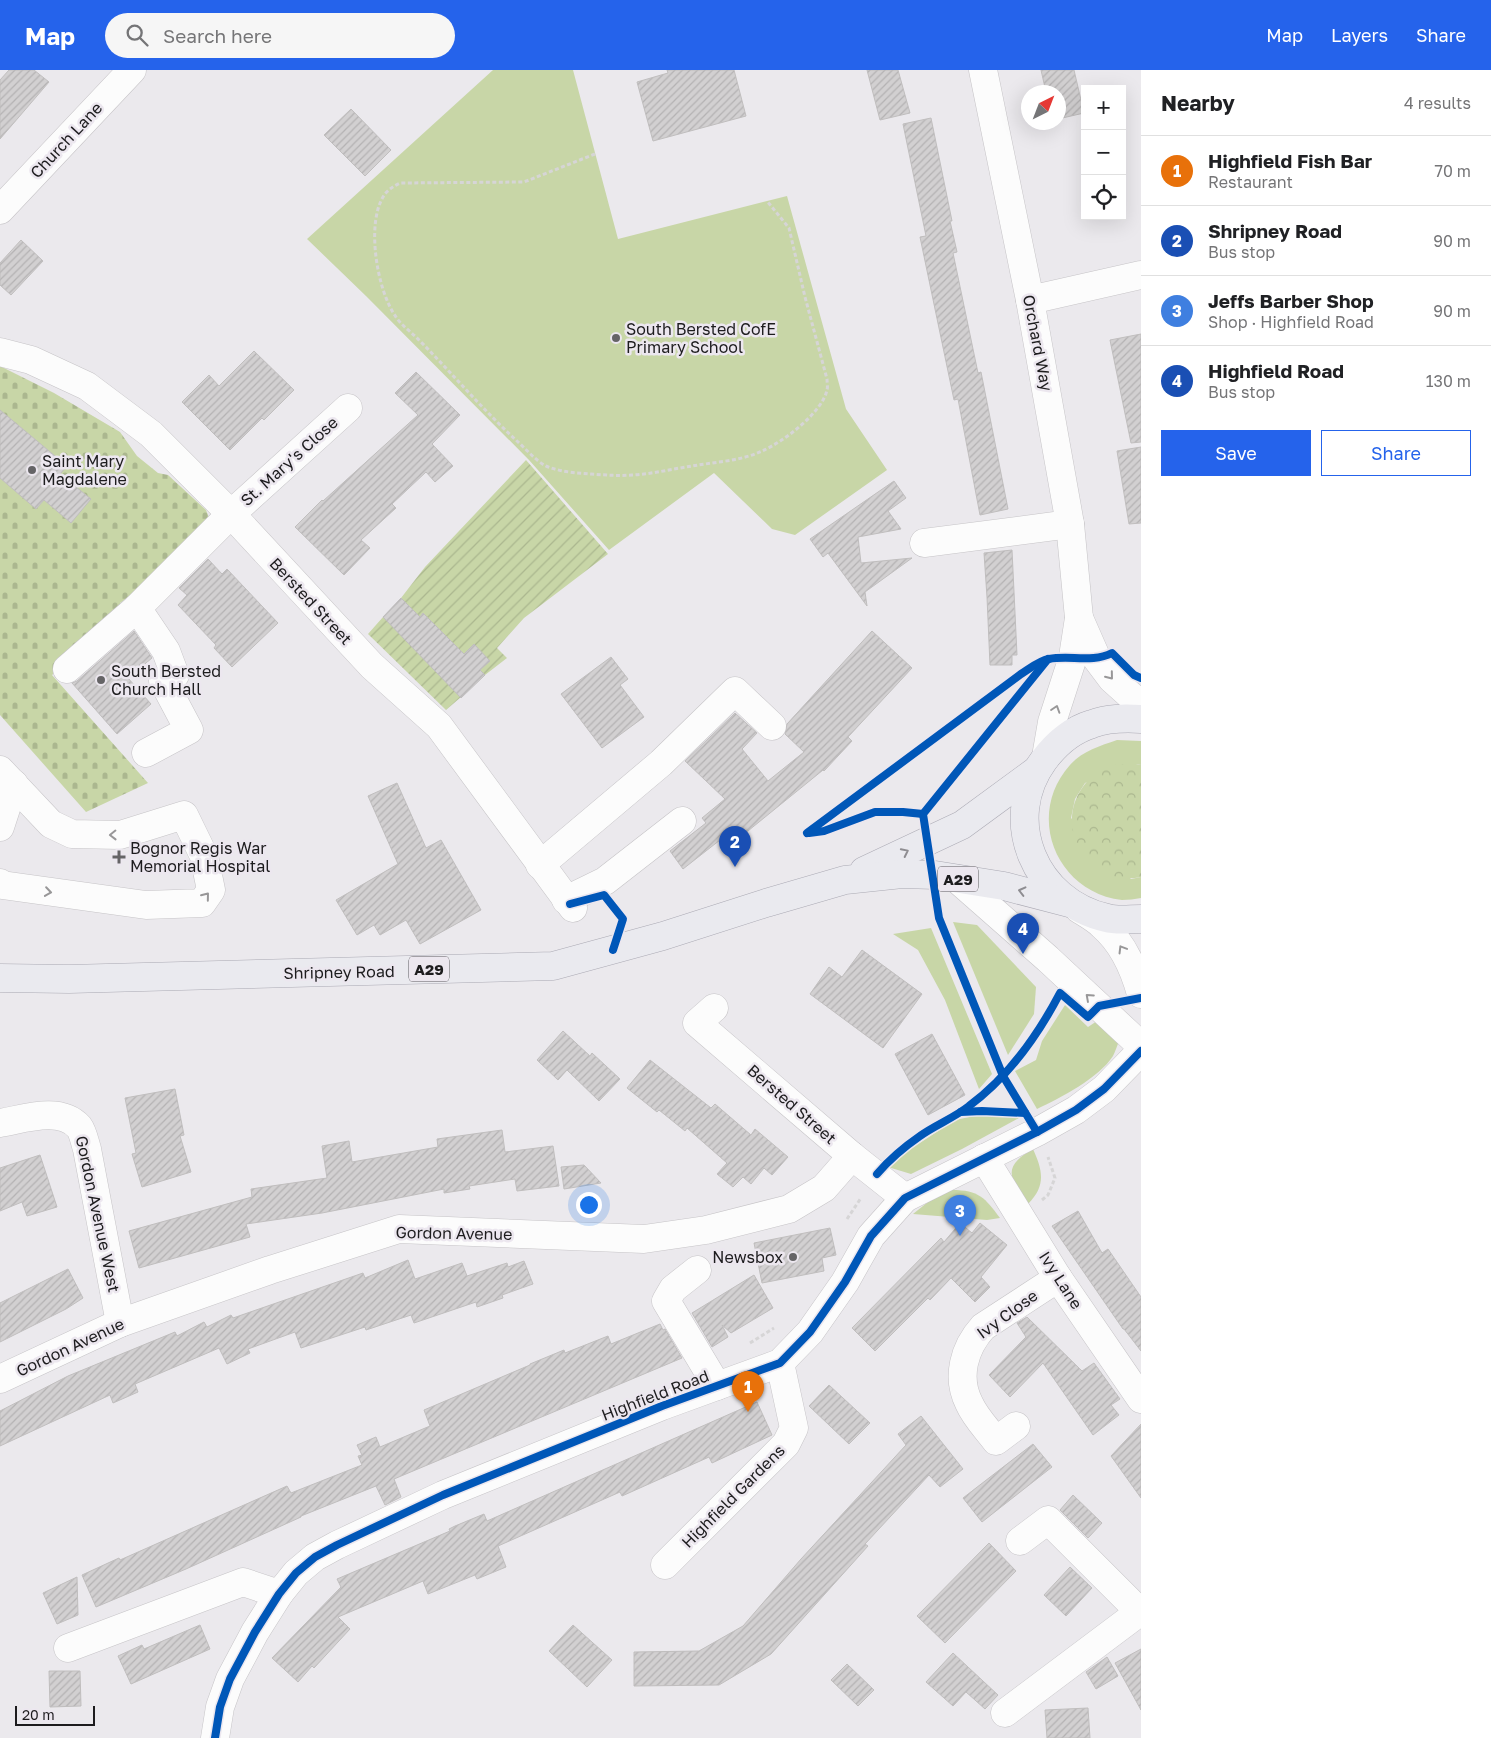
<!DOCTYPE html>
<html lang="en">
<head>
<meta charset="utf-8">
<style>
  body { margin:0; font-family:"Golos Text",sans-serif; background:#f6f6f6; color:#202124 }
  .controls { position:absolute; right:15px; top:15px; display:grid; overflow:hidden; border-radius:0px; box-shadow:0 5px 20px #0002 }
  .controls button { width:45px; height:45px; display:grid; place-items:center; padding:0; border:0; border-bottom:1px solid #e0e0e0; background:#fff; color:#202124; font:25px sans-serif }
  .compass { position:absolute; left:1021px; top:15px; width:45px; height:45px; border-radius:50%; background:#fff; box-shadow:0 5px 20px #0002; rotate:42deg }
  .scale { position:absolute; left:15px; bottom:12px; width:80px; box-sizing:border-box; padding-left:5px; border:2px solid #1d1c1e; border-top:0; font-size:14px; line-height:18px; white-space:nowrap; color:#1d1c1e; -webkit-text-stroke:4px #ece7ef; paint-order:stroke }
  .you { position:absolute; left:588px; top:1134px; width:18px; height:18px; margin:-12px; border:4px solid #fff; border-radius:50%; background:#1a73e8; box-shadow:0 0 0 8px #1a73e833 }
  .badge { display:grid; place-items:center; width:32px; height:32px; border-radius:50%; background:#2563eb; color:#fff; font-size:16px; font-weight:700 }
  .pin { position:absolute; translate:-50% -41px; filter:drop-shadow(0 1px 2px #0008) }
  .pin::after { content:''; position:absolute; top:26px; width:18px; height:15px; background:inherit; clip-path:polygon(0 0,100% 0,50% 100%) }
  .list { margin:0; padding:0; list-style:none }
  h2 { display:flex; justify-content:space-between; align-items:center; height:65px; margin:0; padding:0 20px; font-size:21px }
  h2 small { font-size:16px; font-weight:400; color:#757577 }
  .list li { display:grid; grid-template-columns:32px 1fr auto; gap:15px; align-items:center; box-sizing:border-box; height:70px; padding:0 20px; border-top:1px solid #e0e0e0 }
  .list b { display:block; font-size:19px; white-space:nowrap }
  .list p { margin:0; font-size:16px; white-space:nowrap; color:#757577 }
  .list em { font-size:16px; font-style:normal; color:#757577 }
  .actions { display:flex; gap:10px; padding:15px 20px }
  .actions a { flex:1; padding:11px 0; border:1px solid #2563eb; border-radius:0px; text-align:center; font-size:18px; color:#2563eb }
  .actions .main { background:#2563eb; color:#fff }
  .icon { flex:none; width:28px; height:28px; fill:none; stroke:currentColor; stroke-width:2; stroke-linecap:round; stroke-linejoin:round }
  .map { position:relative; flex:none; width:1141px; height:1668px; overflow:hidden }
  header { display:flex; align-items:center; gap:30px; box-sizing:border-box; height:70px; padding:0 25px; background:#2563eb; color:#fff }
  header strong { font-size:24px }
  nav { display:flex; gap:28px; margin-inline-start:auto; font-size:18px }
  .search { width:350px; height:45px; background:#f6f6f6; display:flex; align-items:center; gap:12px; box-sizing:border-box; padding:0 18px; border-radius:28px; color:#757577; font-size:19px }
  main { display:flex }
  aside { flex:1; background:#fff }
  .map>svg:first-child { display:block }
  .green { fill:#c8d6a7 }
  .forest { fill:url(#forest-crowns) }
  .cemetery { fill:url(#cemetery-stones) }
  .garden { fill:url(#garden-furrows) }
  .building { fill:url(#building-hatch); stroke:#c0bebe }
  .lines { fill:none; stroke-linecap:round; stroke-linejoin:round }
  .minor-casing { stroke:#c6c4c7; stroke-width:29 }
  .major-casing { stroke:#abaab4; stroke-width:29 }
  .path { stroke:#d6d5d6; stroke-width:3; stroke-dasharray:4 2.5; stroke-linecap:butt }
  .minor { stroke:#fcfcfc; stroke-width:28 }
  .major { stroke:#eaeaef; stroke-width:28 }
  .cycleway-casing { stroke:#ece7ef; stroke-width:11 }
  .cycleway { stroke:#0057b8; stroke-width:8 }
  .oneway { stroke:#989798 }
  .oneway2 { stroke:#8e8d91 }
  .poi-dot { fill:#656466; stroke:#ece7ef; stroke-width:2 }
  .labels { text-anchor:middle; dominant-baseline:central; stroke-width:5; stroke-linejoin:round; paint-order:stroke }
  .shield { fill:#ece7ef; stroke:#5b595d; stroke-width:1 }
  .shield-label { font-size:15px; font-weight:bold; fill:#1d1c1e }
  .street-label { font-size:16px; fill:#1d1c1e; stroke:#ece7ef }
  .poi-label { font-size:16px; fill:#1d1c1e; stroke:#ece7ef; text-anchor:start }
</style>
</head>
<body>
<header>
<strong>Map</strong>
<div class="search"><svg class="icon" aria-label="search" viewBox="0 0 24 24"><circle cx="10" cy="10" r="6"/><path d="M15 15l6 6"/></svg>Search here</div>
<nav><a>Map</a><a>Layers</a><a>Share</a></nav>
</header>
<main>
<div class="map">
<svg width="1141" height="1668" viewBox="0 0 1141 1668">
  <defs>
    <pattern id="forest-crowns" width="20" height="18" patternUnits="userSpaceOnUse" patternTransform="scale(1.25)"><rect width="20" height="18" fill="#c8d6a7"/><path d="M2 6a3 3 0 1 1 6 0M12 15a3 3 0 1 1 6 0" fill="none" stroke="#abb78f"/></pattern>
    <pattern id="cemetery-stones" width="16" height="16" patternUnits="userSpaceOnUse" patternTransform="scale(1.25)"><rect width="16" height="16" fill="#c8d6a7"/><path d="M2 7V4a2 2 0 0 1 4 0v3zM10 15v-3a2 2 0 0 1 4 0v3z" fill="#abb78f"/></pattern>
    <pattern id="garden-furrows" width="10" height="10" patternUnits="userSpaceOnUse" patternTransform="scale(1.25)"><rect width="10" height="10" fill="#c8d6a7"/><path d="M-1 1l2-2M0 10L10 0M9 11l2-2" fill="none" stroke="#abb78f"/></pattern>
    <pattern id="building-hatch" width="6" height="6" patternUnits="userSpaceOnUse" patternTransform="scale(1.25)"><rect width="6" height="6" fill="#d2d0d1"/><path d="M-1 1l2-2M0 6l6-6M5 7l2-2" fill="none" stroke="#b4b2b3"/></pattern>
  </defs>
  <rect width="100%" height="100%" fill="#ebe9ed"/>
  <!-- green -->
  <g class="green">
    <polygon points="493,0 573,0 618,169 787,126 846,339 887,400 795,465 772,459 714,403 609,480 529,390 366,226 307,169"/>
    <path d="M 1117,670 L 1141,671 L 1141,695 L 1136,694 L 1085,713 L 1075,729 L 1071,748 L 1131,809 L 1141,807 L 1141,828 C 1135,829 1128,830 1122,830 C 1056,822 1025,745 1070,695 C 1082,681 1100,676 1117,670 Z"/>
    <polygon points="953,852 977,855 1036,917 1034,944 1008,985"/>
    <polygon points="931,858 992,1004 979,1019 945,930 918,880 893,864"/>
    <path d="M 1065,935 L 1088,957 L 1100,949 L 1119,971 C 1117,976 1115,982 1113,986 C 1099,1008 1060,1028 1037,1039 L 1015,1001 L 1036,990 L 1042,971 Z"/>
    <polygon points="984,1044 1005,1045 1019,1048 962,1079 911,1104 888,1097 903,1084 955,1050"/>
    <path d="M 1033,1079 C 1043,1101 1046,1116 1028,1134 C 1011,1109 1000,1098 1033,1079 Z"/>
    <path d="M 952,1120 C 979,1120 985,1128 1000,1148 L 987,1150 L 913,1144 L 928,1132 Z"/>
  </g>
  <!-- forest -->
  <path class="forest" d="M 1117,694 L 1136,694 L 1141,695 L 1141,807 C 1088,818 1051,756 1085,714 C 1093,704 1105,699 1117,694 Z"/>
  <!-- cemetery -->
  <polygon class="cemetery" points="0,296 54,323 120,362 137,386 158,403 168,405 206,440 211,453 149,512 120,533 126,542 52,605 148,713 86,742 0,645"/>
  <!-- garden -->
  <polygon class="garden" points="526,390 608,484 524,548 497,578 507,588 485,605 480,600 474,575 461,627 446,640 368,564 383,547 413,576 434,554 423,543 420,547 401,528 425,497"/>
  <!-- building -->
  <g class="building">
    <polygon points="9,0 34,0 49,12 0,69 0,10"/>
    <polygon points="667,0 734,0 746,46 653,71 637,12 668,3"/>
    <polygon points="867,0 898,0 910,43 880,50"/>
    <polygon points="1041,0 1074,0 1084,43 1058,49 1058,22 1046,22"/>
    <polygon points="351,39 391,80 365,106 324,65"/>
    <polygon points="931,48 952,151 950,151 957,182 953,183 978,303 981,302 1008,439 980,445 958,329 954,330 920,167 926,166 903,54"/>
    <polygon points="21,170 43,191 11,225 0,215 0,193"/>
    <polygon points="1141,264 1141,372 1131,373 1110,270"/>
    <polygon points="254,281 294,320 264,350 262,348 230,380 182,332 209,305 219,316"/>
    <polygon points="416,302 460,345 432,374 453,396 435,412 426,402 392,434 396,438 361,470 370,478 344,505 295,457 322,430 323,431 418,345 395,323"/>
    <polygon points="0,340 67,396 60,404 91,429 71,453 44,430 36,439 0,408"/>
    <polygon points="1141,377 1141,453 1129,454 1117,381"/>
    <polygon points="894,411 906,428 888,441 901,459 858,467 861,493 912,488 865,522 867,536 828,483 823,487 810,469"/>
    <polygon points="1012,480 1017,585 1012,585 1012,595 990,595 987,527 984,483"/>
    <polygon points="208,489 222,504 227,499 278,553 232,597 214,578 216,575 178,535 187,525 179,518"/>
    <polygon points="401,528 420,547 423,543 464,584 474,574 490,591 480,600 485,605 461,628 383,547"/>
    <polygon points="134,561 152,588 128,608 151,634 117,664 72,613 77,611"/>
    <polygon points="872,561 912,598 848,667 852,671 824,701 823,700 727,778 720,770 683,799 670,781 706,753 702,748 725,729 685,691 735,643 757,663 742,679 768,711 804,682 785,664 787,654"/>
    <polygon points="611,587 628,609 620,615 644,647 602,678 561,624"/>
    <polygon points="397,713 426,778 441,770 481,840 420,874 406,850 380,865 374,855 357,865 336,830 398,794 368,726"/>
    <polygon points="862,880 922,924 883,978 810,924 829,897 842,907"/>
    <polygon points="563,961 590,986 592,983 620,1009 599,1031 567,1000 558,1010 537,990"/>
    <polygon points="932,964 965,1025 928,1045 895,984"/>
    <polygon points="650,990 711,1038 715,1034 751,1065 755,1059 788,1087 772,1105 764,1098 751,1114 743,1107 733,1117 717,1104 727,1093 687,1058 685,1061 659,1040 657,1042 627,1018"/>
    <polygon points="175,1019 184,1065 180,1066 191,1102 142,1117 132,1084 136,1083 125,1028"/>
    <polygon points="502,1060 505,1082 553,1076 559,1116 517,1121 515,1109 469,1116 470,1119 444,1123 444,1119 322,1143 246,1154 250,1167 139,1198 129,1161 252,1127 251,1119 327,1108 322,1076 349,1071 352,1092 438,1077 437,1069"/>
    <polygon points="40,1085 57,1137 27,1146 22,1132 0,1141 0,1098"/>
    <polygon points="584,1095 601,1113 564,1119 561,1097"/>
    <polygon points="1078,1141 1102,1183 1108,1179 1141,1227 1141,1281 1124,1259 1123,1259 1052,1156"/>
    <polygon points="960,1153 972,1163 980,1153 1007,1175 981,1207 990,1217 975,1232 951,1208 930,1230 928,1228 875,1281 852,1258 941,1168 944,1172"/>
    <polygon points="830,1158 836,1185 822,1188 824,1201 762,1213 754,1173"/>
    <polygon points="408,1190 415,1209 462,1193 467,1206 507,1193 508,1197 524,1191 533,1214 502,1225 503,1228 477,1237 476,1232 414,1253 411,1245 366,1260 365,1257 301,1278 295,1262 248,1279 250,1283 227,1294 219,1278 135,1314 138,1322 113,1333 110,1325 0,1376 0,1341 68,1306 175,1262 177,1266 204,1252 207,1257 231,1245 233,1248 363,1203 365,1208"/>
    <polygon points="68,1199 83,1228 66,1239 0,1272 0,1233"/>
    <polygon points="754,1205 773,1238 731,1263 722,1255 728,1267 712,1277 692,1243"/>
    <polygon points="1027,1247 1082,1301 1094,1293 1120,1329 1111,1335 1119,1345 1093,1365 1043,1293 1010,1327 989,1305 1026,1267 1017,1253"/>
    <polygon points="660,1254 663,1260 665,1259 682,1288 394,1409 401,1427 385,1435 376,1416 301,1446 301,1447 186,1499 96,1537 82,1505 119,1488 120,1490 287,1416 291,1423 362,1395 358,1386 362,1385 357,1375 376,1367 380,1377 430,1356 424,1340 530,1295 530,1294 564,1280 565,1283 608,1266 611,1274"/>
    <polygon points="829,1315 870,1353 849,1374 809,1336"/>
    <polygon points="757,1332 772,1365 712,1393 709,1387 622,1426 620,1422 498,1476 506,1497 477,1509 475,1505 428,1524 423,1511 338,1547 350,1559 314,1598 312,1596 298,1612 272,1588 341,1517 337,1509 450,1461 449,1459 455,1456 484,1444 487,1451"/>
    <polygon points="921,1346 963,1399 940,1417 929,1405 865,1474 868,1476 771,1584 719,1615 634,1616 634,1582 699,1581 743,1556 801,1489 906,1375 898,1364"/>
    <polygon points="1141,1354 1141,1428 1111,1386"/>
    <polygon points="1033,1374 1052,1397 982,1452 963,1428"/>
    <polygon points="1073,1425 1102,1453 1088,1468 1060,1440"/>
    <polygon points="989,1473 1016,1501 945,1573 917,1546"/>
    <polygon points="1070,1497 1092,1518 1066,1546 1044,1525"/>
    <polygon points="77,1507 78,1545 57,1554 43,1523"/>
    <polygon points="200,1555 210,1579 131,1614 118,1586 142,1575 144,1579"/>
    <polygon points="573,1555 612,1590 587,1617 549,1581"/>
    <polygon points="1141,1579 1141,1640 1115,1593"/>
    <polygon points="953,1583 998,1625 985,1639 966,1622 953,1636 926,1612"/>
    <polygon points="1107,1587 1118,1606 1096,1619 1086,1602"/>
    <polygon points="847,1594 874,1620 858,1636 831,1610"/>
    <polygon points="49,1601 80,1601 81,1636 50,1637"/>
    <polygon points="1088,1638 1090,1668 1047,1668 1045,1640"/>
  </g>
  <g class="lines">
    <!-- minor casing -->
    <g class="minor-casing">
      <g id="minor">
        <polyline points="983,0 1030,230 1070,454 1079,548 1073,587 1052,652 1046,687"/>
        <polyline points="0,140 132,0"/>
        <polyline points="1030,230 1141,205"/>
        <polyline points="0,282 31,290 87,316 151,364 231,444 372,596 439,656 573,838"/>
        <polyline points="924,473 1070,454"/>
        <polyline points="137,538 166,581 175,605 163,611 189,660 146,683"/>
        <polyline points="1079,548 1097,589 1112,609 1141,635"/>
        <polyline points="67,599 137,538 231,444 348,338"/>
        <polyline points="0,700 51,754 72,764 120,765 184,745 204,786 211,820 202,833 146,835 2,815 0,813"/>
        <polyline points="0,757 14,714"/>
        <polyline points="540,795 661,693 735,621 772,656"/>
        <polyline points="957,809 1048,889 1137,972"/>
        <polyline points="566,830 605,811 682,751"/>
        <path d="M 1079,839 C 1087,844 1096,849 1102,855 C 1123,873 1134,898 1141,924"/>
        <polyline points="714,938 697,953 852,1086 905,1128"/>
        <path d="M 0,1053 C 24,1049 60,1036 79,1057 C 83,1062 85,1073 87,1079 L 120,1253"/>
        <polyline points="984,1088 1058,1208 1141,1329"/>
        <polyline points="697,1200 673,1219 666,1231 717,1316"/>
        <polyline points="0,1309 120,1253 270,1200 399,1159 644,1169 706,1160 789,1139 824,1118 852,1086"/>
        <path d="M 1016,1356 L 996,1371 C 987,1359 975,1347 969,1333 C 956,1307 964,1278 983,1257 L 1058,1208"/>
        <polyline points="1020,1471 1048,1450 1140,1542"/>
        <polyline points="665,1495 786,1374 794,1358 780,1293"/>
        <polyline points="68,1578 243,1512 279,1524"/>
        <polyline points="1005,1643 1141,1541"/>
        <polyline points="215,1668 220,1637 230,1609 255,1562 279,1524 296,1503 315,1487 337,1475 443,1425 662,1336 780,1293 810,1262 845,1212 871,1166 905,1128 1037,1062 1076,1040 1104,1019 1141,981"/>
      </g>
    </g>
    <!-- major casing -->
    <g class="major-casing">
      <g id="major">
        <path d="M 1141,649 C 1124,648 1108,648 1092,654 C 1072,660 1056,674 1044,690 C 1000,750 1035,832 1107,848 C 1117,851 1130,849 1141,849"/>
        <polyline points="864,801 962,755 1037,700"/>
        <polyline points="0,908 69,909 553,896 663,866 766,833 845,810 902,804 935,805 1004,816 1069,833"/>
      </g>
    </g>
    <!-- path -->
    <g class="path">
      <path d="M 595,84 L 524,112 L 400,113 C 394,116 389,119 385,124 C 365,151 377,221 396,247 C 401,255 410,261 417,268 C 451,302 482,339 517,371 C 526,379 536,391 546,396 C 560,402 576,403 591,404 C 605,405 618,406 632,405 C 652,404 672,399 692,396 C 715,392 741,391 762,381 C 783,372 822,343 827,320 C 828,317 827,312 827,309 L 805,227 L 789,158 L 767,131"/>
      <polyline points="1042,1130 1048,1125 1055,1108 1048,1087"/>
      <polyline points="847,1149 861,1128"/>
      <polyline points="750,1273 774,1258"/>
    </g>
    <!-- minor -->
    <use href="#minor" class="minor"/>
    <!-- major -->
    <use href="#major" class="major"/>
    <!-- cycleway casing -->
    <g class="cycleway-casing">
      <g id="cycleway">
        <path d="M 807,763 L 1021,604 C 1029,599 1040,590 1049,589 C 1070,585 1092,593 1112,583 L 1134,605 L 1141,608"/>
        <polyline points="809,763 824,761 875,742 903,742 923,744"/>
        <polyline points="570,834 604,825 623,849 613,880"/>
        <polyline points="961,1042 982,1041 1025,1043"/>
        <polyline points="1037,1062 1003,1006 939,848 923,744 1048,589"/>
        <path d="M 877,1104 C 889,1090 904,1077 920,1066 C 935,1055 954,1048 969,1036 C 1007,1008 1038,965 1060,923 L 1088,947 L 1099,936 L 1141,928"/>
        <polyline points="215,1668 220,1637 230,1609 255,1562 279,1524 296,1503 315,1487 337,1475 443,1425 662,1336 780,1293 810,1262 845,1212 871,1166 905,1128 1037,1062 1076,1040 1104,1019 1141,981"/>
      </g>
    </g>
    <!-- cycleway -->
    <use href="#cycleway" class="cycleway"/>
  </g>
  <!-- one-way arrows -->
  <defs><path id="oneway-chevron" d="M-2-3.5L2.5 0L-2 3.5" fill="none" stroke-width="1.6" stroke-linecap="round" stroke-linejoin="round" transform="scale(1.25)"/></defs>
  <g class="oneway">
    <use href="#oneway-chevron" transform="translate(1110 606) rotate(51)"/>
    <use href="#oneway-chevron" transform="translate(1056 639) rotate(-72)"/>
    <use href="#oneway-chevron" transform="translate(113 765) rotate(179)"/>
    <use href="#oneway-chevron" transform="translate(48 822) rotate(8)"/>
    <use href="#oneway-chevron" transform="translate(206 826) rotate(-51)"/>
    <use href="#oneway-chevron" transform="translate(1122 879) rotate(-121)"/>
    <use href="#oneway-chevron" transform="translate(1089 927) rotate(-138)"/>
  </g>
  <g class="oneway2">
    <use href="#oneway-chevron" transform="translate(905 782) rotate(-26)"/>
    <use href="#oneway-chevron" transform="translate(1022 821) rotate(-166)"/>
  </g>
  <!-- markers -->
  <g class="poi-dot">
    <circle cx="616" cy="268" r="5"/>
    <circle cx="32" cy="400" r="5"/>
    <circle cx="101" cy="610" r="5"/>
    <path d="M116.5 779.5h5v5h5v5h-5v5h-5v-5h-5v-5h5z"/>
    <circle cx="793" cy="1187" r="5"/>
  </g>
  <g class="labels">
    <!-- shield labels -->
    <g class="shield">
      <rect x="938" y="796.5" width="40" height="25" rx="4"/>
      <rect x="409" y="886.5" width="40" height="25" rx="4"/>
    </g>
    <g class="shield-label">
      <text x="958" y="809">A29</text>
      <text x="429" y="899">A29</text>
    </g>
    <!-- street labels -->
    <g class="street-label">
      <text transform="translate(66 70) rotate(-47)">Church Lane</text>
      <text transform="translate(1038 273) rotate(79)">Orchard Way</text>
      <text transform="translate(289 391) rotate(-42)">St. Mary's Close</text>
      <text transform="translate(311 531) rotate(47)">Bersted Street</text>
      <text transform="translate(339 902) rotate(-1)">Shripney Road</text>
      <text transform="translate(792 1034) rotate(41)">Bersted Street</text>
      <text transform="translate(98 1144) rotate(78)">Gordon Avenue West</text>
      <text transform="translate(454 1163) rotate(1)">Gordon Avenue</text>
      <text transform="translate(1061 1210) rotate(57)">Ivy Lane</text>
      <text transform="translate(1007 1244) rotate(-36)">Ivy Close</text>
      <text transform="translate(70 1277) rotate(-25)">Gordon Avenue</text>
      <text transform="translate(655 1325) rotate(-21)">Highfield Road</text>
      <text transform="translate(733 1426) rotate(-45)">Highfield Gardens</text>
    </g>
    <!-- poi labels -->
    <g class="poi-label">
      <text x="626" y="259">South Bersted CofE<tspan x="626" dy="18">Primary School</tspan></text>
      <text x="42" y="391">Saint Mary<tspan x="42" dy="18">Magdalene</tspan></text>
      <text x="111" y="601">South Bersted<tspan x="111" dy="18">Church Hall</tspan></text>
      <text x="130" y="778">Bognor Regis War<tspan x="130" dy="18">Memorial Hospital</tspan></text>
      <text x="783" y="1187" text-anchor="end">Newsbox</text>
    </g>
  </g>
</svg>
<div class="controls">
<button>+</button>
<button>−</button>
<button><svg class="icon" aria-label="locate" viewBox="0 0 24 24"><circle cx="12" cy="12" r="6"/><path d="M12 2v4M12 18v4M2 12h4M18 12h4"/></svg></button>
</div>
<svg class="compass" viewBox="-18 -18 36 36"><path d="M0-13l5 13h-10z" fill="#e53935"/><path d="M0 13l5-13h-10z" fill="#757577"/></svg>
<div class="scale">20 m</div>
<div class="you"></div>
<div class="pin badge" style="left:748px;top:1342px;background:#e8710a">1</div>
<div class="pin badge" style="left:735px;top:797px;background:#1a4fb4">2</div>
<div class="pin badge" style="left:960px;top:1166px;background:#3f7fe0">3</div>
<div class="pin badge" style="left:1023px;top:884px;background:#1a4fb4">4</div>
</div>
<aside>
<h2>Nearby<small>4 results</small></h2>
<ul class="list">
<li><span class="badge" style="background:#e8710a">1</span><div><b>Highfield Fish Bar</b><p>Restaurant</p></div><em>70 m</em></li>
<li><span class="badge" style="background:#1a4fb4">2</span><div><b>Shripney Road</b><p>Bus stop</p></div><em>90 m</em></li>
<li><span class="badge" style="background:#3f7fe0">3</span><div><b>Jeffs Barber Shop</b><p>Shop · Highfield Road</p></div><em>90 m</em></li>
<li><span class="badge" style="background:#1a4fb4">4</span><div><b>Highfield Road</b><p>Bus stop</p></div><em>130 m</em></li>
</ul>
<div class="actions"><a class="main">Save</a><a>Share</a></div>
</aside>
</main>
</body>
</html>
